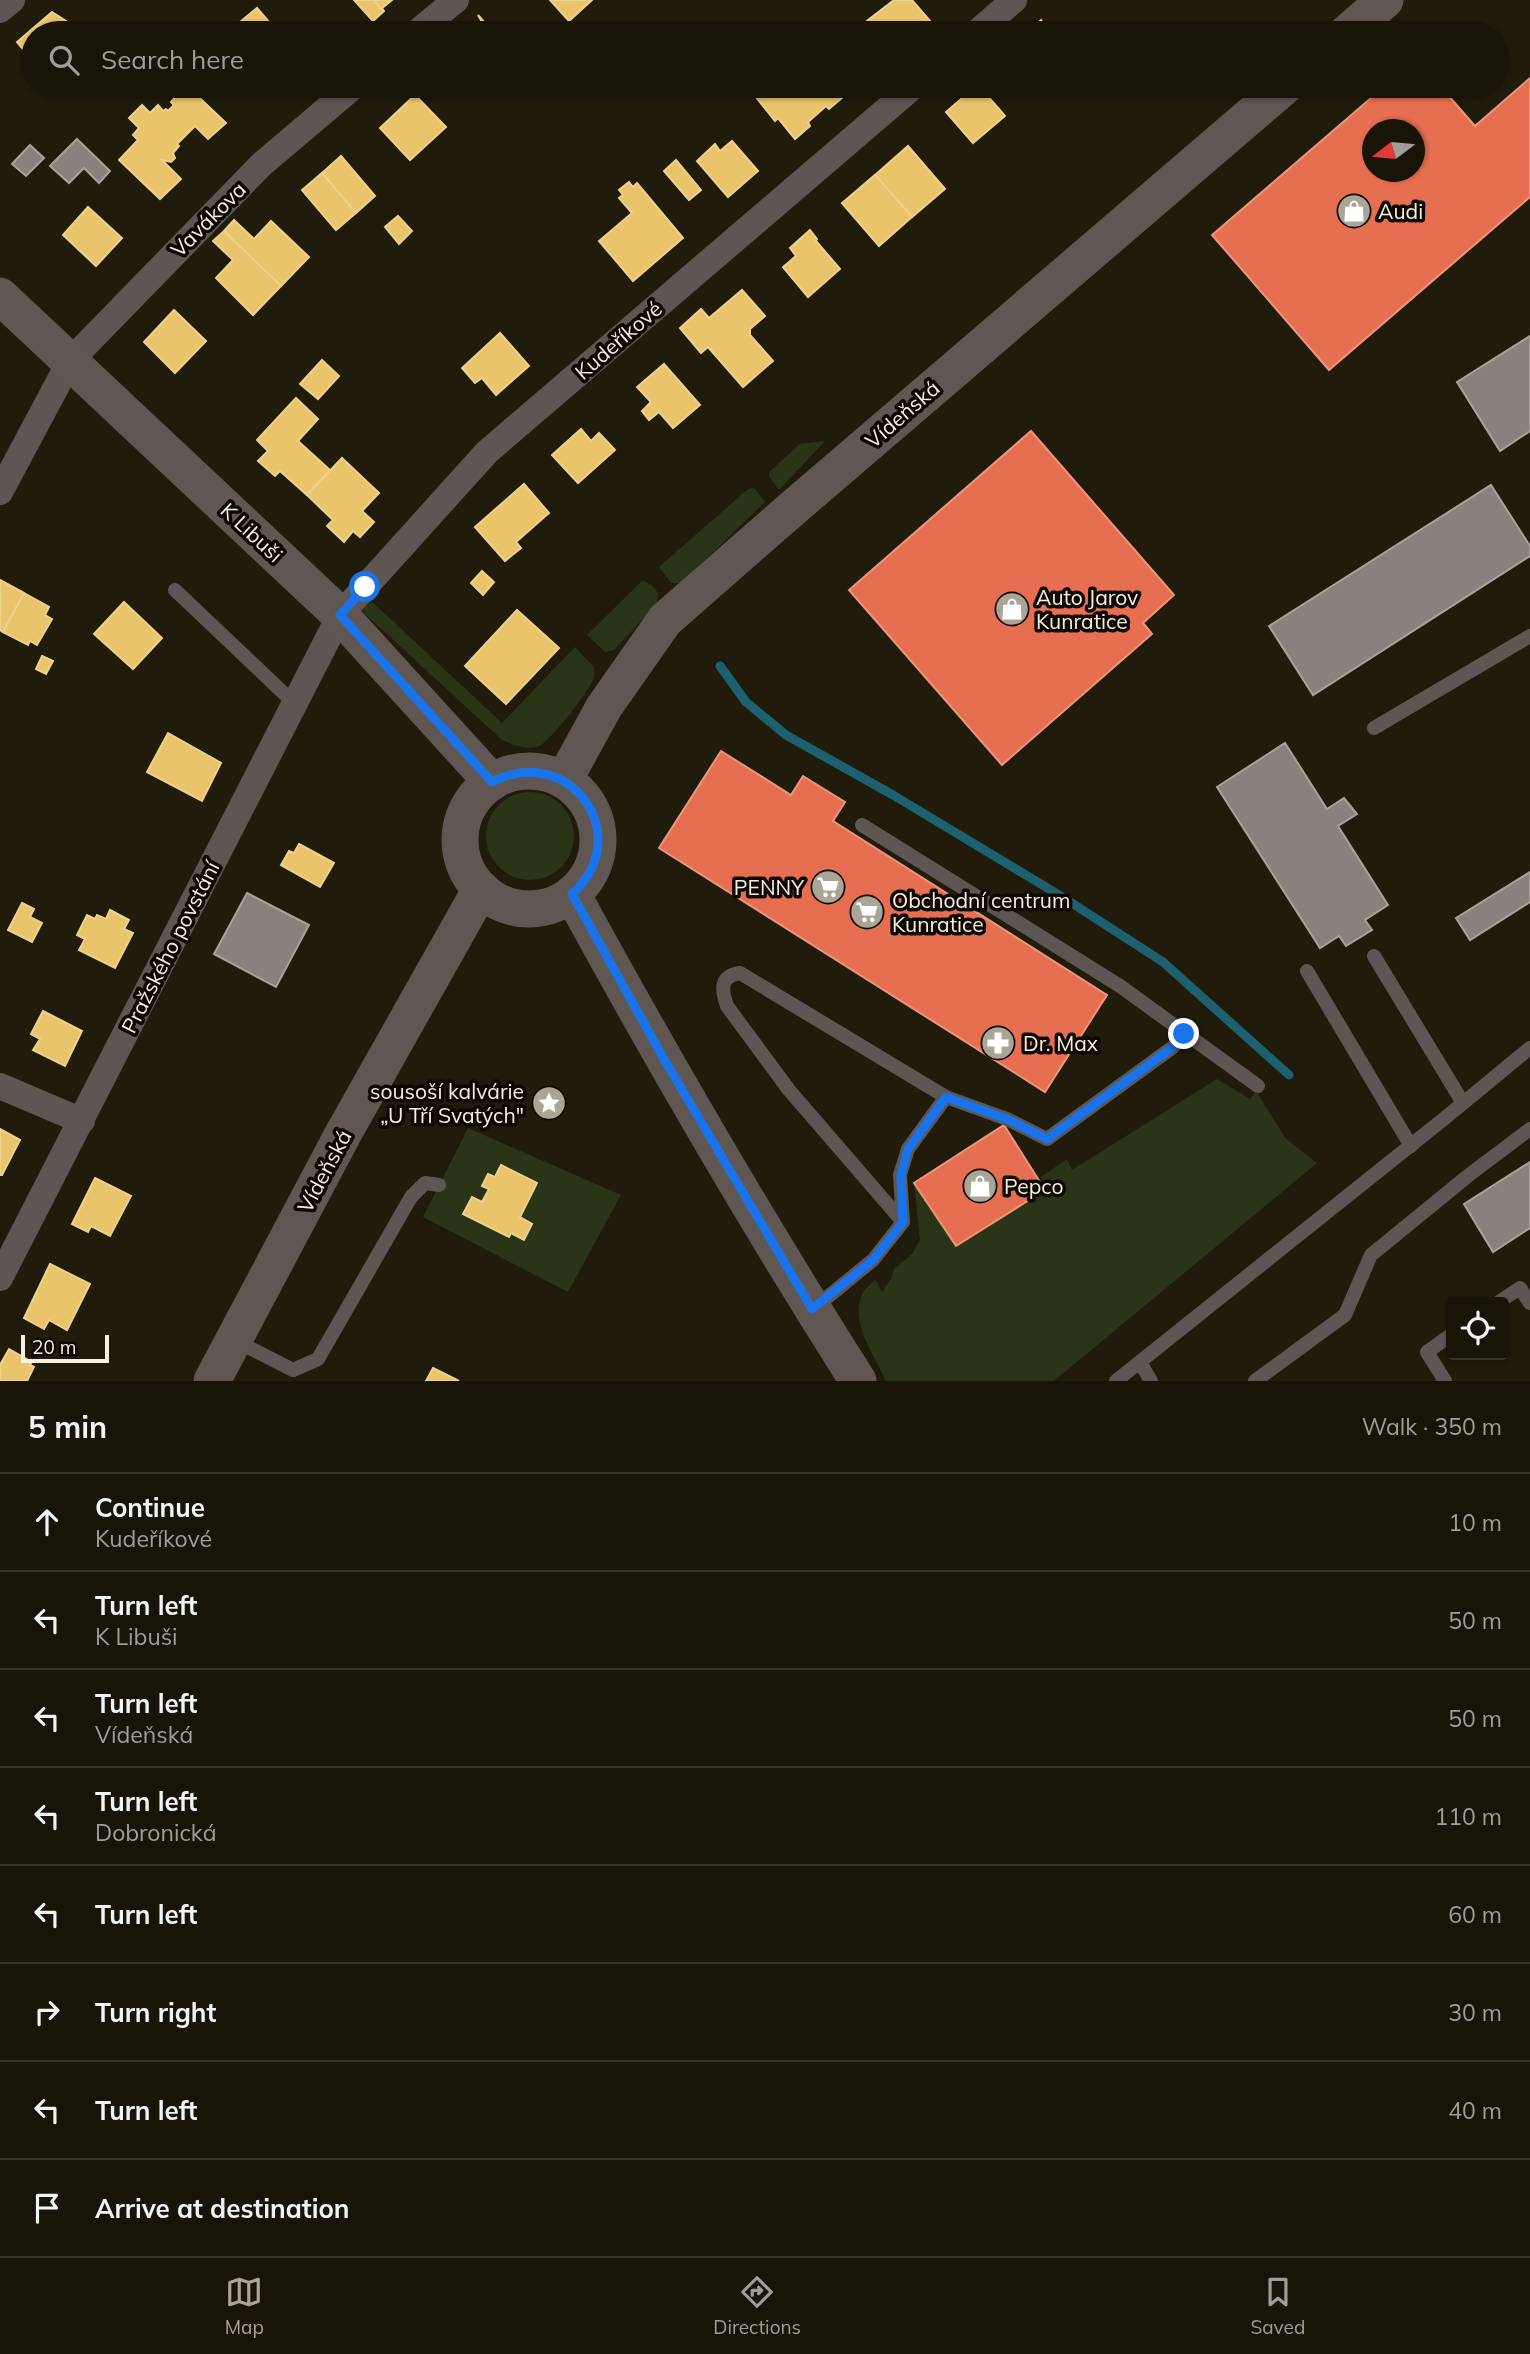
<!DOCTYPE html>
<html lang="en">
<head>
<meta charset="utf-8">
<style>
  body { margin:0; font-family:Mulish,sans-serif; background:#252116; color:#f1f3f6 }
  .controls { position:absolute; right:21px; bottom:21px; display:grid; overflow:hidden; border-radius:7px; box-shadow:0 2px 5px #0004 }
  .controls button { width:63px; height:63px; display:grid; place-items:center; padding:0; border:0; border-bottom:2px solid #363329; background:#181408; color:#f1f3f6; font:35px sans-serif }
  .compass { position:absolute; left:1362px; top:119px; width:63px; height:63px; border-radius:50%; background:#181408; box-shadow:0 2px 5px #0004; rotate:254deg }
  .scale { position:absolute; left:21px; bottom:18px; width:88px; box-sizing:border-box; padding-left:7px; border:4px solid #f6f0df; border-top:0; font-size:19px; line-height:24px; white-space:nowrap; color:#f6f0df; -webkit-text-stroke:5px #0d0902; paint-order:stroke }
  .stop { position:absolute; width:21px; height:21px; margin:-16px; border:5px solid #1a73e8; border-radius:50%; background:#fff }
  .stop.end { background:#1a73e8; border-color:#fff; box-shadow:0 2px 7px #0008 }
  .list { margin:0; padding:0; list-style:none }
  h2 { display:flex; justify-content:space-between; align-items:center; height:91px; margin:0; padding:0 28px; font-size:30px }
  h2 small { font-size:23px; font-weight:400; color:#9f9e9c }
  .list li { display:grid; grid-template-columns:46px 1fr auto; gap:21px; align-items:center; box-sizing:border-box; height:98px; padding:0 28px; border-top:2px solid #363329 }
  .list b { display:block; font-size:26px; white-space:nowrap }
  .list p { margin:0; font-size:23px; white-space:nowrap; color:#9f9e9c }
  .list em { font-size:23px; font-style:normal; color:#9f9e9c }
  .icon { flex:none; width:38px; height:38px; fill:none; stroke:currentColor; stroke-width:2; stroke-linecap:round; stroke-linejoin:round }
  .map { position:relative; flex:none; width:1530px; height:1381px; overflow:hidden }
  .search { position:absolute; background:#181408; box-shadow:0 2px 5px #0004; left:21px; right:21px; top:21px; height:77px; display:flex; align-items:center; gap:18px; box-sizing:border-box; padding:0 24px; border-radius:38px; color:#9f9e9c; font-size:26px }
  .sheet { height:875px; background:#181408 }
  nav { display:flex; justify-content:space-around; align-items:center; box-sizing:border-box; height:98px; border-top:2px solid #363329; background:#181408; font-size:19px; color:#9f9e9c }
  nav a { display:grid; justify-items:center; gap:4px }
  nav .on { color:#aba595 }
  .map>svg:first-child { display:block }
  .green { fill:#2a3518; fill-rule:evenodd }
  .homes { fill:#e9c46a; stroke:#edd18d; stroke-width:2 }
  .shops { fill:#e76f51; stroke:#ec967c; stroke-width:2; fill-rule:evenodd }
  .industry { fill:#8a817c; stroke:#aaa29a; stroke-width:2 }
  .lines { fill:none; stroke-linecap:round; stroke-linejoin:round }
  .stream { stroke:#1e6070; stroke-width:9 }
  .lane { stroke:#5e5653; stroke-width:14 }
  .street { stroke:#5e5653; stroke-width:26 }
  .secondary { stroke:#615752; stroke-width:37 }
  .route { stroke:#1a73e8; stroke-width:9 }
  .labels { text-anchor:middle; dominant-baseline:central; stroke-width:7; stroke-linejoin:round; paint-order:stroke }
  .poi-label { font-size:21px; fill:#f6f0df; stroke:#0d0902; text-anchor:start }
  .street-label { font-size:21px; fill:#f6f0df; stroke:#0d0902 }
</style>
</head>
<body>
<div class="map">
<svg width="1530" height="1381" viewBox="0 0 1530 1381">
  <rect width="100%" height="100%" fill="#201b0b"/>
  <!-- green -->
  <g class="green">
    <polygon points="825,441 779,490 769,476 769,472 800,444"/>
    <polygon points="754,488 765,502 681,583 671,583 659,567 748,489"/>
    <polygon points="643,580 650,585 651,584 658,593 657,604 614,650 605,652 587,635"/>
    <path d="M 368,598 L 502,723 L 575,647 L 593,666 C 594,670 595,673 594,677 C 592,688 550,742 539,746 C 528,751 513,745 502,740 L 365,614 L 362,608 Z"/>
    <circle cx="530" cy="836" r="44"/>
    <path d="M 1217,1079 L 1250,1099 L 1256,1091 L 1286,1139 L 1317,1163 L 1054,1381 L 886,1381 C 875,1356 851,1325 861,1297 C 863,1290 870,1285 875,1279 L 882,1292 L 891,1279 L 894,1269 L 912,1254 L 920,1240 L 914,1183 L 956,1246 L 1045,1190 L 1041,1177 L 1067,1159 L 1072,1170 Z"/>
    <path d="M 468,1128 L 621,1195 L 568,1292 L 423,1217 ZM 502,1165 L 537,1183 L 520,1217 L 532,1224 L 524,1239 L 511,1233 L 509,1237 L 472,1197 L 482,1202 L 489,1189 L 483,1186 L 495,1177 Z"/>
  </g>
  <!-- homes -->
  <g class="homes">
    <polygon points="354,0 374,0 384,11 373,21"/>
    <polygon points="374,0 392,0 381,9"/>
    <polygon points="550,0 592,0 569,21"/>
    <polygon points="894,0 912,0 930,21 917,33 871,33 863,24"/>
    <polygon points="257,8 269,22 275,23 280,29 280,33 222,33 235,22 240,22"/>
    <polygon points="52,12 66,21 65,26 71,33 33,33 33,61 17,42"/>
    <polygon points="478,15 494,33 475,33 477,32 474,29 482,22"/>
    <polygon points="1041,20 1045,25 1048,23 1057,33 1021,33 1031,24 1034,27"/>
    <polygon points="185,86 187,86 226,123 208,139 195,126 177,144 179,146 173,153 175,158 171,162 162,160 181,179 160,199 119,160 138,140 133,135 139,128 129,118 142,105 150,113 158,105 163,111 166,109 168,111 174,105 171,102"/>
    <polygon points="246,86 265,86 254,95"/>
    <polygon points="767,86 843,86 849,92 829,109 826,106 808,122 810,126 795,139 778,118 775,121 755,96"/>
    <polygon points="976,86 979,86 1005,116 973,143 946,112"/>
    <polygon points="415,95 446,127 410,160 380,128"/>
    <polygon points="732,141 758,171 728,197 697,161 715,144 720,151"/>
    <polygon points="908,146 945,189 912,217 875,175"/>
    <polygon points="341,156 375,196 356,213 322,173"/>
    <polygon points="676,160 701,190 689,200 664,171"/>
    <polygon points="322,173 356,213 336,230 302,190"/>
    <polygon points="875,175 912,217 879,246 842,203"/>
    <polygon points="629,182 633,187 637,183 683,238 633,281 599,241 632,213 619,198 623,195 619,190"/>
    <polygon points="88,207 122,238 96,266 63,235"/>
    <polygon points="398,216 412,231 399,244 385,227"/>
    <polygon points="234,220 254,239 271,221 309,257 281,286 224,231"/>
    <polygon points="810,230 817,239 816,241 840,269 808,297 783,267 796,256 790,248"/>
    <polygon points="224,231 281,286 253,315 216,278 233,260 213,241"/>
    <polygon points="742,290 765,316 750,329 750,335 773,361 743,387 708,347 701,353 680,328 701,309 709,318"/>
    <polygon points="174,310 206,341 175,373 144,342"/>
    <polygon points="500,333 529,366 496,395 482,378 475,383 462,368"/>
    <polygon points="322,360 339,376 318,399 300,384"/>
    <polygon points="664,364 700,405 673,428 659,412 649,420 642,411 651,402 637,387"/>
    <polygon points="296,398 318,419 298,441 330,470 307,495 280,471 275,476 258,461 268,451 257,440"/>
    <polygon points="581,429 591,441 599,433 615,450 578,483 552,455"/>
    <polygon points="342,458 379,493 362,511 374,522 360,537 353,531 344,542 327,526 333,520 307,495"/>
    <polygon points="524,484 549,513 516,542 521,548 505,561 475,527"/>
    <polygon points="482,571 494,582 483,595 471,583"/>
    <polygon points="0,580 24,593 3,632 0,630"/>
    <polygon points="24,593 49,607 45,615 52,619 37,645 30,641 28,645 3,632"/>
    <polygon points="124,602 162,638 133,669 94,634"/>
    <polygon points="517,610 559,648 506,704 465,666"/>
    <polygon points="42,656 53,661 46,674 36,669"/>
    <polygon points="168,733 221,763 202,801 147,772"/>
    <polygon points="299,844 334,863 320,887 281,865 289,851 294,853"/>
    <polygon points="22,903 34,909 30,917 42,923 32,942 8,930"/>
    <polygon points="110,910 129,920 124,929 133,933 115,968 79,950 85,939 77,935 87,915 95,919 97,915 106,919"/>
    <polygon points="43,1011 82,1031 65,1066 33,1050 40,1039 31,1034"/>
    <polygon points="0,1129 20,1140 2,1175 0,1175"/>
    <polygon points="501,1165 537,1183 520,1217 532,1224 524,1240 511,1233 509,1237 463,1214 472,1197 482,1202 489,1189 482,1186 488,1174 495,1177"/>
    <polygon points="95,1178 131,1196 110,1236 91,1226 88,1232 72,1224"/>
    <polygon points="50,1264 90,1284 67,1330 49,1320 44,1329 24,1318"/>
    <polygon points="9,1349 32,1362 30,1365 34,1367 27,1381 0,1381 0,1365"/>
    <polygon points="433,1368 459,1381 426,1381"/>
  </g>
  <!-- shops -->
  <g class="shops">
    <path d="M 1530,78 L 1530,197 L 1329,370 L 1212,235 L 1385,86 L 1440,86 L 1475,126 ZM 1372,130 L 1414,130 L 1414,172 L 1372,172 Z"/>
    <polygon points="1031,431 1174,595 1143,623 1152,634 1002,765 849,590"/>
    <polygon points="721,751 791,795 803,776 845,802 833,821 1107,995 1045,1092 659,848"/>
    <polygon points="1004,1125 1045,1190 956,1246 914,1183"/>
  </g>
  <!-- industry -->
  <g class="industry">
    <polygon points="77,139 110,171 99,183 84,168 69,183 50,166"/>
    <polygon points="30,145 44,158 26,176 12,164"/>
    <polygon points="1530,336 1530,431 1500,451 1457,382"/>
    <polygon points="1491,485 1530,546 1530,556 1313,695 1269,626"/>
    <polygon points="1285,743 1327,809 1344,798 1357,814 1338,826 1388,905 1365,920 1372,930 1346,946 1339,936 1320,948 1217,787"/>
    <polygon points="1530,872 1530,902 1470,940 1456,918"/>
    <polygon points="247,893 309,925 276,987 214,954"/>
    <polygon points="1530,1162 1530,1228 1493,1252 1464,1204"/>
  </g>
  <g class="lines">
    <!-- stream -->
    <polyline class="stream" points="720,666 746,702 786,735 893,795 1064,898 1163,962 1289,1075"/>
    <!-- lane -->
    <g class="lane">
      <polyline points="175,590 294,703"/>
      <polyline points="1374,728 1530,636"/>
      <polyline points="862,825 1120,986 1258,1086"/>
      <polyline points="1374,956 1463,1103"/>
      <polyline points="1307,971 1411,1146"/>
      <path d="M 903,1222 L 789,1090 L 727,1006 C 721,989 720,976 740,973 L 946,1097 L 1007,1119 L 1047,1139 L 1173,1047 L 1184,1034"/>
      <polyline points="1499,1302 1520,1288 1530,1303"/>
      <polyline points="813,1309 873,1260 903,1222 900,1175 908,1149 946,1097"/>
      <polyline points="234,1340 293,1370 318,1359 411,1197 425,1183 439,1185"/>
      <polyline points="1140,1362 1151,1381"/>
      <polyline points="1116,1381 1445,1118 1530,1048"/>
      <polyline points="1255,1381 1345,1315 1371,1255 1469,1175 1530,1129"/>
      <polyline points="1445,1381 1427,1352 1451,1335"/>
    </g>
    <!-- street -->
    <g class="street">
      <polyline points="0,10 12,0"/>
      <polyline points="416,33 456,0"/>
      <polyline points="976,33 1014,0"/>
      <polyline points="0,492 70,361 262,164 354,86"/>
      <polyline points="0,1086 82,1121"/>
      <polyline points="0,1278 340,615 487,452 914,86"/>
    </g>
    <!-- secondary -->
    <g class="secondary">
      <polyline points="1347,33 1385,0"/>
      <polyline points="0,296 340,615 492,782"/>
      <circle cx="529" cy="840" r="69"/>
      <polyline points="564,780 604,707 665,620 786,514 1285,86"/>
      <path d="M 572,894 C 662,1059 757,1222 858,1381"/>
      <polyline points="212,1381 343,1134 481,889"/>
    </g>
  </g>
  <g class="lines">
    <!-- route -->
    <path class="route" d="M 365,587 L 340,615 L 492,782 C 569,742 637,835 572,894 L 665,1061 L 812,1309 L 873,1260 L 903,1222 L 901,1175 L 908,1149 L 946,1097 L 1007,1119 L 1047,1139 L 1173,1047 L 1184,1034"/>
  </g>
  <!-- icons -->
  <defs>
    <g id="shop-disc" transform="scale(1.75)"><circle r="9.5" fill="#aba595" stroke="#0d0902"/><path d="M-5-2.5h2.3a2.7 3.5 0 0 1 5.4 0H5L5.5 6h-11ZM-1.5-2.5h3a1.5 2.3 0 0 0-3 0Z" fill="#fff"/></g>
    <g id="supermarket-disc" transform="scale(1.75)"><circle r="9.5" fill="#aba595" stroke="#0d0902"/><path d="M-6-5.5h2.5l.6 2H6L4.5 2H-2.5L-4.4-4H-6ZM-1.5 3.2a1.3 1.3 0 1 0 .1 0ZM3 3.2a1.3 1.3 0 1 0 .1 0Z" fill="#fff"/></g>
    <g id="pharmacy-disc" transform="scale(1.75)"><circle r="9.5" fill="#aba595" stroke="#0d0902"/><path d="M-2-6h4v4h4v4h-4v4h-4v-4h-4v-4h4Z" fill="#fff"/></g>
    <g id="sight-disc" transform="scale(1.75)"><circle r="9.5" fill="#aba595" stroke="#0d0902"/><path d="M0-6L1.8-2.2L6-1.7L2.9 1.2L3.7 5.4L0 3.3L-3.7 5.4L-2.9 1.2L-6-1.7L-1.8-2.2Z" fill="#fff"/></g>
  </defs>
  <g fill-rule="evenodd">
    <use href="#shop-disc" x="1354" y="211"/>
    <use href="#shop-disc" x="1012" y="609"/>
    <use href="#supermarket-disc" x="828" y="887"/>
    <use href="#supermarket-disc" x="867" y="912"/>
    <use href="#pharmacy-disc" x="998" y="1043"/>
    <use href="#sight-disc" x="549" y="1103"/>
    <use href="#shop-disc" x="980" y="1186"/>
  </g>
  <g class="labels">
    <!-- poi labels -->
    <g class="poi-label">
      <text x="1378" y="211">Audi</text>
      <text x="1036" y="597">Auto Jarov<tspan x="1036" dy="24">Kunratice</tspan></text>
      <text x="804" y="887" text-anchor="end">PENNY</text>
      <text x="892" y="900">Obchodní centrum<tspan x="892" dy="24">Kunratice</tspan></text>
      <text x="1023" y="1043">Dr. Max</text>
      <text x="524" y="1091" text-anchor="end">sousoší kalvárie<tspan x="524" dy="24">„U Tří Svatých"</tspan></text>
      <text x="1004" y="1186">Pepco</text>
    </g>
    <!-- street labels -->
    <g class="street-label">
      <text transform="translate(208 219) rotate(-45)">Vavákova</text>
      <text transform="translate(618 340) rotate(-41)">Kudeříkové</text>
      <text transform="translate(902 414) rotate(-41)">Vídeňská</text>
      <text transform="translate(252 532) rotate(43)">K Libuši</text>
      <text transform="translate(170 947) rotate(-63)">Pražského povstání</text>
      <text transform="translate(324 1171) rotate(-62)">Vídeňská</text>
    </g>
  </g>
</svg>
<div class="controls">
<button><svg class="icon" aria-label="locate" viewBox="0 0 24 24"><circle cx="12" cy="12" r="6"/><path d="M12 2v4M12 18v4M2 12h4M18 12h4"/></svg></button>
</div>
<svg class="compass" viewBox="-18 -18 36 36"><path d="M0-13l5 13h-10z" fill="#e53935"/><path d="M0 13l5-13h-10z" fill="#9f9e9c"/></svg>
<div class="scale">20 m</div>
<div class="stop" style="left:365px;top:587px"></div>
<div class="stop end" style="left:1184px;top:1034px"></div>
<div class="search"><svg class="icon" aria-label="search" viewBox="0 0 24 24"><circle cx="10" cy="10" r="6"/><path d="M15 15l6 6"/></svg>Search here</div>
</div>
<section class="sheet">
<h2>5 min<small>Walk · 350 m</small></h2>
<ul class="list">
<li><svg class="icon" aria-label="ahead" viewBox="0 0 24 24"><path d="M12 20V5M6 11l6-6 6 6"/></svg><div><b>Continue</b><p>Kudeříkové</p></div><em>10 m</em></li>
<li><svg class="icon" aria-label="left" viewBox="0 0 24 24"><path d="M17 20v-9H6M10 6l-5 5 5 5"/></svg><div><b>Turn left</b><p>K Libuši</p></div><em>50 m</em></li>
<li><svg class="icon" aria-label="left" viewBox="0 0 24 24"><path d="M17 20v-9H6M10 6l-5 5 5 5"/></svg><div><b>Turn left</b><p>Vídeňská</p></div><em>50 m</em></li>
<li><svg class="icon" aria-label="left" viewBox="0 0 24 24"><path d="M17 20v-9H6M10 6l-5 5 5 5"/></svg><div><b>Turn left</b><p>Dobronická</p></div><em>110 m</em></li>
<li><svg class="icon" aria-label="left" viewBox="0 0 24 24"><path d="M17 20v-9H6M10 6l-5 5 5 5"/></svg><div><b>Turn left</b></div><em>60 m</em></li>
<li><svg class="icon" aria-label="right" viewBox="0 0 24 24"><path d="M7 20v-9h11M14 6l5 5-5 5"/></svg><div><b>Turn right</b></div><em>30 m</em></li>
<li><svg class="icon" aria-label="left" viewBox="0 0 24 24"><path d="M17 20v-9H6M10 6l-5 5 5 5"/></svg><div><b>Turn left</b></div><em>40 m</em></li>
<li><svg class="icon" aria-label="arrive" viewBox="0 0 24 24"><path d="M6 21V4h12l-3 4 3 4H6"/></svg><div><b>Arrive at destination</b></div></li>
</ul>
</section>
<nav>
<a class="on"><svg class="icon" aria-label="map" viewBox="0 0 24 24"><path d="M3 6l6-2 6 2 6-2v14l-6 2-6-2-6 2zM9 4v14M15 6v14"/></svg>Map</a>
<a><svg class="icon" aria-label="directions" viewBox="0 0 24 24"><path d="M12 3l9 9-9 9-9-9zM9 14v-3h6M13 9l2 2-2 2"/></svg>Directions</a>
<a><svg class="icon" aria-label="saved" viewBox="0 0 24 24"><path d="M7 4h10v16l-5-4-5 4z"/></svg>Saved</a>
</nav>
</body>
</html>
